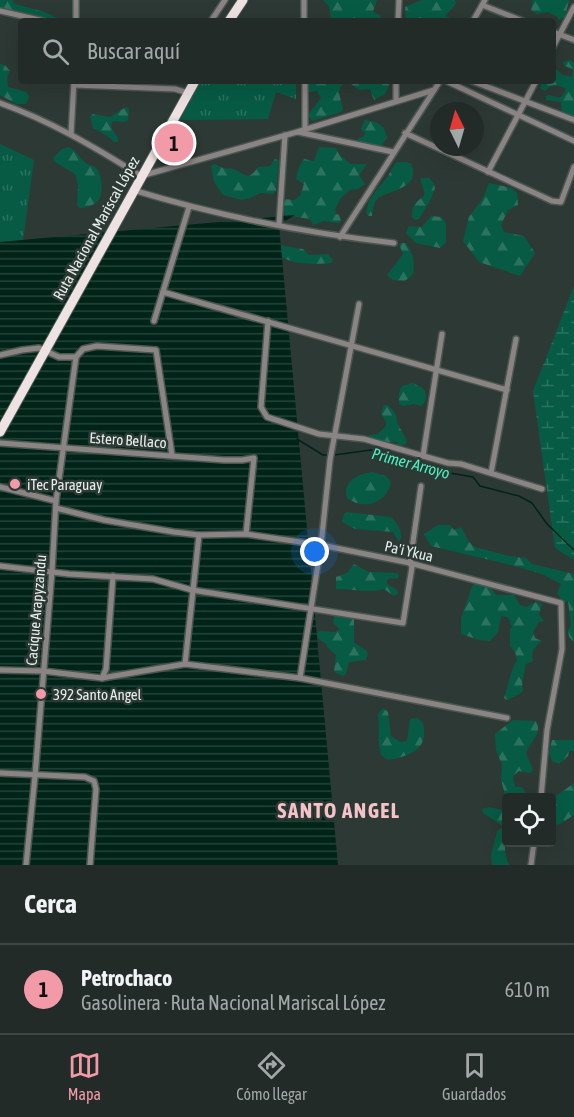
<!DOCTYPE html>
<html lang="es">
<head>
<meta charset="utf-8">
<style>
  body { margin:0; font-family:"Asap Condensed",sans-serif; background:#2e3733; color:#f1f3f6 }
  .controls { position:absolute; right:18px; bottom:18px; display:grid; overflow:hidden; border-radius:6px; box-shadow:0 6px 24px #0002 }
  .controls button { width:54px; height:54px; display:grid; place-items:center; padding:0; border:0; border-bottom:2px solid #3f4744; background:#222b27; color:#f1f3f6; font:30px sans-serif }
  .compass { position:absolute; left:430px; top:102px; width:54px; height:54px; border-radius:50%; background:#222b27; box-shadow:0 6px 24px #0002; rotate:355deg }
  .you { position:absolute; left:315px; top:552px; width:21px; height:21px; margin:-15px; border:4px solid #fff; border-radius:50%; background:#1a73e8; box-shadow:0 0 0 9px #1a73e833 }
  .badge { display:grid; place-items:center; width:39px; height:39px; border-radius:50%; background:#f39aa9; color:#111; font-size:20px; font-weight:700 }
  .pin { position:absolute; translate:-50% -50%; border:3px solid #fff; box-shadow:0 2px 6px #0006 }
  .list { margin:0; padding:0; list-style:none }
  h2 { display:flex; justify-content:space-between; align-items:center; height:78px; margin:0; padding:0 24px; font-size:26px }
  h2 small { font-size:20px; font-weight:400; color:#a2a7a7 }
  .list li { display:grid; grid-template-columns:39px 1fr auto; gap:18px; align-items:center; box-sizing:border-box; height:90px; padding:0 24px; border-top:2px solid #3f4744 }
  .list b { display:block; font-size:22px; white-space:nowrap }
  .list p { margin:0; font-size:20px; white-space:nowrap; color:#a2a7a7 }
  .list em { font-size:20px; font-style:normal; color:#a2a7a7 }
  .icon { flex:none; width:33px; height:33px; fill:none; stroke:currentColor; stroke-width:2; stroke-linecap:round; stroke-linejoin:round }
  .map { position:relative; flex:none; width:574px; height:865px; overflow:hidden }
  .search { position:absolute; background:#222b27; box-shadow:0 6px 24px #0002; left:18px; right:18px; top:18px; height:66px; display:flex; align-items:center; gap:15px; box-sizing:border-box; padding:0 21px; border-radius:6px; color:#a2a7a7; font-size:22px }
  .sheet { height:168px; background:#222b27 }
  nav { display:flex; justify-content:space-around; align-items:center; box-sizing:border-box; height:84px; border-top:2px solid #3f4744; background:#222b27; font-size:16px; color:#a2a7a7 }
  nav a { display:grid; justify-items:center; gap:3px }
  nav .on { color:#f39aa9 }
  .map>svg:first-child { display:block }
  .grass { fill:url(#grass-tufts) }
  .forest { fill:url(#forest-firs) }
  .wetland { fill:url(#wetland-marsh) }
  .water { fill:url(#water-rules) }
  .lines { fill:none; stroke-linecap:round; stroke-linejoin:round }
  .stream { stroke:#002418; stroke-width:1.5 }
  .minor-casing { stroke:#4b5651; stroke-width:8 }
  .trunk-casing { stroke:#4b5651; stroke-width:11 }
  .minor { stroke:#8b8485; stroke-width:5 }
  .trunk { stroke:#eee2e3; stroke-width:9 }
  .poi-dot { fill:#f39aa9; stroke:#2d3934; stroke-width:2 }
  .labels { text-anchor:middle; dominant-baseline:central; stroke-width:5; stroke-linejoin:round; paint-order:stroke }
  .street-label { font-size:15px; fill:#e6eeeb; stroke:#2d3934 }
  .poi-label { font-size:15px; fill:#e6eeeb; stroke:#2d3934; text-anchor:start }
  .water-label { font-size:16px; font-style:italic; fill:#4af1bd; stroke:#2d3934 }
  .district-label { font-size:21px; font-weight:bold; letter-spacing:1.5px; fill:#f6c2c9; stroke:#2d3934 }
</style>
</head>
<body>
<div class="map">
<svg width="574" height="865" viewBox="0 0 574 865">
  <defs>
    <pattern id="grass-tufts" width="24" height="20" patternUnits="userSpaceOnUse" patternTransform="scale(1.5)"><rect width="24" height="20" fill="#075b44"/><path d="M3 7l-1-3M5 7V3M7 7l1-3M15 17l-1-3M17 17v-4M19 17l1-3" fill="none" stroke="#2b735f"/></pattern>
    <pattern id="forest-firs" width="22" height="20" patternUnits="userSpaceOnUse" patternTransform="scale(1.5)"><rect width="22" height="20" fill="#075b44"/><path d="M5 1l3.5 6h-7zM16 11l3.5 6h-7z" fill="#2b735f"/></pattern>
    <pattern id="wetland-marsh" width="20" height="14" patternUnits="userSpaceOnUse" patternTransform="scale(1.5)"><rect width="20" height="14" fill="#075b44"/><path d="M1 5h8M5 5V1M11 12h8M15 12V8" fill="none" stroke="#2b735f"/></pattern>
    <pattern id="water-rules" width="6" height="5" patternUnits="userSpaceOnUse" patternTransform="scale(1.5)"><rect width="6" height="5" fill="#002418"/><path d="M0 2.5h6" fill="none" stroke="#25443a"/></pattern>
  </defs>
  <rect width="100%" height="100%" fill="#2d3934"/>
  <!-- grass -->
  <g class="grass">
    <polygon points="201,81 296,81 296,99 276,92 268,119 180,120"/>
    <polygon points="0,144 34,160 18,277 0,267"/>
  </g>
  <!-- forest -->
  <g class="forest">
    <polygon points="0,0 12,0 15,4 45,12 59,19 58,21 40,21 0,13"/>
    <polygon points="323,0 377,0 373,12 380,15 381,19 376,21 331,21 329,6"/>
    <polygon points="422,0 455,0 456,4 445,16 459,21 406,21 405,7"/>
    <polygon points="533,0 569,0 565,17 558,20 558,17 548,12 537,14 531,10"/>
    <path d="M 570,60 L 574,63 L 574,116 L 562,113 L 561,102 L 546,100 L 546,96 L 549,95 L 560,98 L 565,92 L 565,88 C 555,84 552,84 545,91 L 540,88 L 542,81 L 553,81 L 553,67 L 563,75 L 572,77 L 573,69 L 564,66 L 563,62 Z"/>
    <polygon points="0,64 5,65 10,71 7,78 8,87 27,92 29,97 26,104 16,104 0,95"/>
    <path d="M 306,81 L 391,81 L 385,94 L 374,100 L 370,89 L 359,90 L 350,83 C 333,84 341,98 343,109 L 341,112 L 312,121 L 308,115 L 321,98 L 317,91 L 310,92 L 307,89 Z"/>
    <path d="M 126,107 L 129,109 L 128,120 L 124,122 L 113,121 C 107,130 119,133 118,142 L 114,142 L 109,137 L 93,128 L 90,117 L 93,114 L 110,117 Z"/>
    <polygon points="365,120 376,122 384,128 387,137 381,146 360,142 358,139 364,136 365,133 361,129"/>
    <path d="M 69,147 C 77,151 80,159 87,164 C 90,165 93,165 96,168 C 102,173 104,195 98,201 C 95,205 85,208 80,208 L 77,205 L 78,185 L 75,174 L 55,162 L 53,158 L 62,149 Z"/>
    <polygon points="319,147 336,148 340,156 344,158 350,164 367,164 359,175 365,184 358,189 350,190 341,198 335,209 336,214 339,215 341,221 339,223 323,221 313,225 310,219 285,215 283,209 284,199 294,200 300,196 304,184 296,179 299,167 304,159 314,161"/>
    <path d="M 275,159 L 279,160 L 276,191 L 273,194 L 261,193 L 250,198 L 242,200 L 223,195 L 214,182 L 211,166 L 214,164 C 217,165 220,167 223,168 C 226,169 230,168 233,169 C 246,174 248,182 258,167 L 270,166 Z"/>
    <path d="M 396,162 L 407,162 L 411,164 C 422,188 388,191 378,198 C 373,203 373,210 372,216 L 369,216 L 366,213 L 369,201 L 375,192 L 388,176 Z"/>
    <path d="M 421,178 L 429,178 L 434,184 L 435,188 L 431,199 L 419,219 L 415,220 L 412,217 C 411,206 416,202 424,196 C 426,189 420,185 421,178 Z"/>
    <polygon points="489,183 512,188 517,193 518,205 508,210 501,225 504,232 524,236 535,253 520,276 479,262 463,241 469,217 483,198"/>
    <polygon points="431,216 441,217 446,223 446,242 440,248 416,243 406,233 409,226 422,227"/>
    <path d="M 273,240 L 284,246 L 303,249 L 309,255 L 328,254 L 333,260 L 332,263 C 319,264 289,266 279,254 C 277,250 275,244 273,240 Z"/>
    <path d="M 402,243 L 406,243 C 413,253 415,262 413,274 L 405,281 L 393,280 L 387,275 L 403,254 L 399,244 Z"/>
    <path d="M 413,383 L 424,389 C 427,395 427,402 421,406 L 414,404 L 403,406 L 399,404 L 399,393 L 402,386 Z"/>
    <path d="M 384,405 L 388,405 C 400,416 394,417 400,428 C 403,434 406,436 407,443 C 404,445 402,446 397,445 L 398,442 L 380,442 L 369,439 L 369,435 L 378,434 L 386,426 L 386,422 L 381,413 Z"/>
    <path d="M 373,472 L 386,476 L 391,482 C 387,503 364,511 347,498 C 342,481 358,474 373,472 Z"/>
    <path d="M 346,512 L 391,517 C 397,523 405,534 399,542 L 393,532 L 355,529 L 342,522 L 344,514 Z"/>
    <polygon points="438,525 450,525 454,530 461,527 469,542 475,547 509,556 526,558 532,564 574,574 574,642 569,637 568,630 571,626 568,601 563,603 557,593 561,584 544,575 519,567 431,546 424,534"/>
    <path d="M 354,564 L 369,572 L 398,573 L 399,576 L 397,579 L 390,578 L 387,580 L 387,584 L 397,590 L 398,594 L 394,596 L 384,589 C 371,593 352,589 336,589 L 336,577 L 347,573 Z"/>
    <path d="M 473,584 L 489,585 L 496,595 L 514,595 L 520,605 L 526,607 L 536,602 L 542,604 L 539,615 L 544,621 L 539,622 L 533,632 L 535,638 L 542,641 C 535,646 530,653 533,661 L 526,664 L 522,682 L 523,690 L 521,693 L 507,700 L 504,698 C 508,688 511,667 517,661 L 515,652 L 510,646 L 510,630 L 512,627 L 508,617 L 501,616 L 498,632 L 490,641 L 479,640 L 461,634 L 461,618 Z"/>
    <polygon points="334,616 350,616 354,619 354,643 366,650 368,653 366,660 349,662 346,674 343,676 334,672 336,655 327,647 326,644 320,640 317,635 319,631 335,632 340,629 333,623"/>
    <path d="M 383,708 L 388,712 L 391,736 L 400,742 L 407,741 L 410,719 L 418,718 L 423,723 C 429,750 410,756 388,760 L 381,755 C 377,742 380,728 378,714 Z"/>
    <path d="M 513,720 L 536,721 C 543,734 530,741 526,753 L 533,770 L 530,773 L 519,771 L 513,776 L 515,787 L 522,787 L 528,797 L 506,798 L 501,780 L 502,765 L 496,750 L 495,734 Z"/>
    <polygon points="552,740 574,740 574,751 569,751 568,756 559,764 552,761 549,753"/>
    <polygon points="574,783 574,815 560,824 552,826 552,799"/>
    <path d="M 489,807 L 506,811 C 507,825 501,856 510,865 L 492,865 L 491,855 L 497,832 L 499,829 L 503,829 L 503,826 L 483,813 L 482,809 Z"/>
  </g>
  <!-- wetland -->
  <polygon class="wetland" points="574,286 574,560 555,548 533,391"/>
  <!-- water -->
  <polygon class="water" points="295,215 279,225 338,865 0,865 0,242"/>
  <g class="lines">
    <!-- stream -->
    <g class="stream">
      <polyline points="297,439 323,455 329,455"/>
      <polyline points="334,455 371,450 427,469 473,477 480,486 519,496 532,503 547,524 574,550"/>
    </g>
    <!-- minor casing -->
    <g class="minor-casing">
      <g id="minor">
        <polyline points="482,5 523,21"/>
        <polyline points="0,11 44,21"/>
        <polyline points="76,21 76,0"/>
        <polyline points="211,21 225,0"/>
        <polyline points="304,21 304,0"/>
        <polyline points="398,21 399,0"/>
        <polyline points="473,21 485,0"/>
        <polyline points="553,32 574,40"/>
        <polyline points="553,47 574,7"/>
        <polyline points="305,81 305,129"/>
        <polyline points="446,81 574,141"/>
        <polyline points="472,81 574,120"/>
        <polyline points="74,85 175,89 188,93"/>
        <polyline points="396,101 396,81"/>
        <path d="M 0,103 C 51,121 96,148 141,176 L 297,132 L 434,90"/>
        <polyline points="298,132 393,152"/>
        <polyline points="405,133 552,201 561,202 574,167"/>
        <polyline points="71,134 74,81"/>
        <polyline points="488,172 536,81"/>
        <path d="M 133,190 C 218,216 306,233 394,243"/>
        <polyline points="279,225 285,135"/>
        <polyline points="340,237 440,81"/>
        <polyline points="163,292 507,390"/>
        <polyline points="154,321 189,207"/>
        <polyline points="268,321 261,407 267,417 319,434 364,439 448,463 461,464 542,489"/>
        <polyline points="0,355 22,350 39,348 59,357 76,357 83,349 97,346 156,350 172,455"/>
        <polyline points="0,443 224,460 242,460 254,458 246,534"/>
        <polyline points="423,456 442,334"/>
        <polyline points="491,473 516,339"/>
        <polyline points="0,487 56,501"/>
        <polyline points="56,508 104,520 174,532 199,535 246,534 321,545 410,563 561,603 562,649 547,730 541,798"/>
        <polyline points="0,566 69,574 153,579 192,590 403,623 412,567 410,563 421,486"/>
        <polyline points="185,664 199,535"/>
        <polyline points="0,670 43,671 102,678 185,664 300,678 321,545 330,460 359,304"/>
        <polyline points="102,678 106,669 113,576"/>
        <polyline points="300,678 507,718"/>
        <polyline points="0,773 85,777 94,781 96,789 90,865"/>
        <polyline points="26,865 35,776 52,571 56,501 76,357"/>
        <polyline points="531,865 534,842"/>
      </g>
    </g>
    <!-- trunk casing -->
    <g class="trunk-casing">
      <g id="trunk">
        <polyline points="229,21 243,0"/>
        <polyline points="0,432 195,81"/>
      </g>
    </g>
    <!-- minor -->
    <use href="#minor" class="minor"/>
    <!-- trunk -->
    <use href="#trunk" class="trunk"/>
  </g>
  <!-- markers -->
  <g class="poi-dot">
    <circle cx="15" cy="484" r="6"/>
    <circle cx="41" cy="694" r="6"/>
  </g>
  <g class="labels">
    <!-- street labels -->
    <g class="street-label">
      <text transform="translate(96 228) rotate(-61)">Ruta Nacional Mariscal López</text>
      <text transform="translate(128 440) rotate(4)">Estero Bellaco</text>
      <text transform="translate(409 551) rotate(13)">Pa'i Ykua</text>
      <text transform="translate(36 610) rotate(-85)">Cacique Arapyzandu</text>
    </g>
    <!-- poi labels -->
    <g class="poi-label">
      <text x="27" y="484">iTec Paraguay</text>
      <text x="53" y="694">392 Santo Angel</text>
    </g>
    <!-- water labels -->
    <g class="water-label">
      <text transform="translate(411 463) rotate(15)">Primer Arroyo</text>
    </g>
    <!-- district labels -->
    <g class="district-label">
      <text x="339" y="810">SANTO ANGEL</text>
    </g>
  </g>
</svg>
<div class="controls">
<button><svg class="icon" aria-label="locate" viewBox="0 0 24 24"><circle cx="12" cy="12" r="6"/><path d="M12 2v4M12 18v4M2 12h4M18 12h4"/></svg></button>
</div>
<svg class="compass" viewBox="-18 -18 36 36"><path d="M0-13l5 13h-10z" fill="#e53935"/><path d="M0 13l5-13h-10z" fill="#a2a7a7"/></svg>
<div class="you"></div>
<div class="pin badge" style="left:174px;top:143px">1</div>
<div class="search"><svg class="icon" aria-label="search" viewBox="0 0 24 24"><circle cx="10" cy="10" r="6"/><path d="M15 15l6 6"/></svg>Buscar aquí</div>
</div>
<section class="sheet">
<h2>Cerca<small></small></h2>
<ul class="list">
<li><span class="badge">1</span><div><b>Petrochaco</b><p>Gasolinera · Ruta Nacional Mariscal López</p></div><em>610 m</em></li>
</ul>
</section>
<nav>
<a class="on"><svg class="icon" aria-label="map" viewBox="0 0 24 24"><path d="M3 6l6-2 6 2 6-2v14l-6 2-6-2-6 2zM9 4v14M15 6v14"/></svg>Mapa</a>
<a><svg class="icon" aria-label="directions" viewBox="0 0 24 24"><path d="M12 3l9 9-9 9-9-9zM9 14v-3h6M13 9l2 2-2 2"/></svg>Cómo llegar</a>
<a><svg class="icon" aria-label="saved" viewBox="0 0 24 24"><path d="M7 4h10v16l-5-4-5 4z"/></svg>Guardados</a>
</nav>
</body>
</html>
